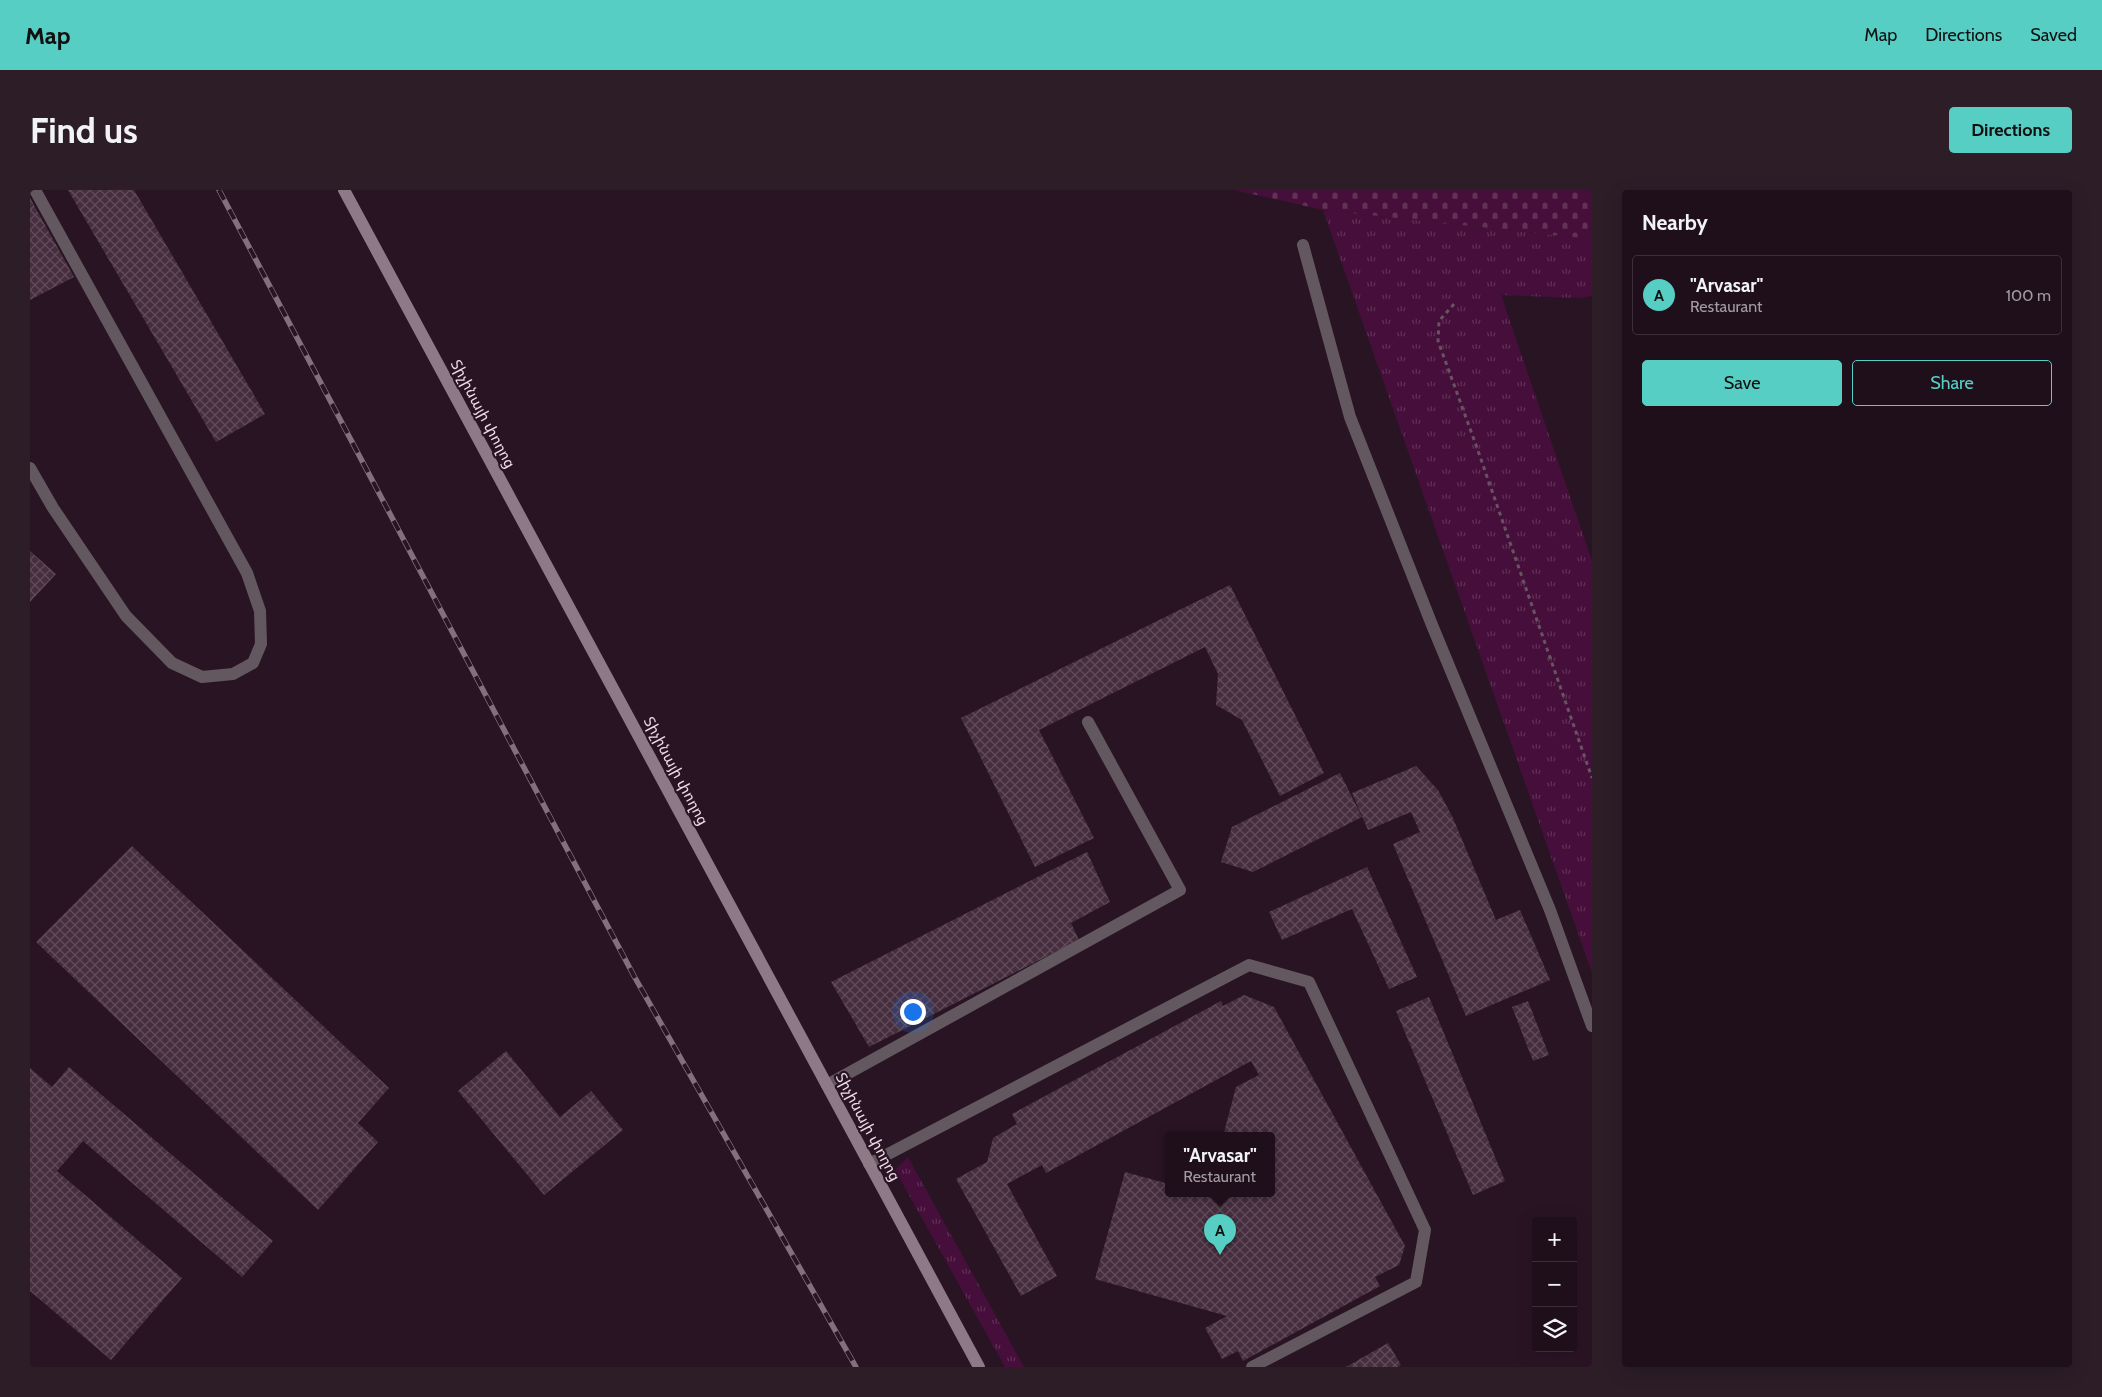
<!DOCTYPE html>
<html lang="en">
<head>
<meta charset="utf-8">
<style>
  body { margin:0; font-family:Cabin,"Noto Sans Armenian",sans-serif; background:#2c1d27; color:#f1f3f6 }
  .controls { position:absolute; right:15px; bottom:15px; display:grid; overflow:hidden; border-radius:5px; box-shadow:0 5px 20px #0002 }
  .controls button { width:45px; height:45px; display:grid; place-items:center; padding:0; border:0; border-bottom:1px solid #3c2f39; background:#1f0f1a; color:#f1f3f6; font:25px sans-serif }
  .you { position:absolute; left:882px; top:821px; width:18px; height:18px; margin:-12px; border:4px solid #fff; border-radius:50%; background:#1a73e8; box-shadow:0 0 0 8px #1a73e833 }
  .badge { display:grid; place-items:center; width:32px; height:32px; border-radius:50%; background:#56cec4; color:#111; font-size:16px; font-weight:700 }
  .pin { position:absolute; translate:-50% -41px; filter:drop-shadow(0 1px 2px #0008) }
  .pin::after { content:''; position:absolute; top:26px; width:18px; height:15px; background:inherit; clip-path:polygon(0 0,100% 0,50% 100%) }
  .popup { position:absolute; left:1135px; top:942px; width:110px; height:65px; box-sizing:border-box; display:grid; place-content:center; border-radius:5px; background:#1f0f1a; filter:drop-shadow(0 1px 4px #0005); font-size:16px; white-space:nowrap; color:#a19ca2 }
  .popup b { font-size:19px; color:#f1f3f6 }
  .popup::after { content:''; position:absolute; left:50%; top:100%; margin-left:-10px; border:10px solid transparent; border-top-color:#1f0f1a }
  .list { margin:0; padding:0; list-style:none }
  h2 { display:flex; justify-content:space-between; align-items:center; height:65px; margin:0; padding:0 20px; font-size:21px }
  h2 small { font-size:16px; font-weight:400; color:#a19ca2 }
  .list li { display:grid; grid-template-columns:32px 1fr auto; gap:15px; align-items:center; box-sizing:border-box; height:80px; margin:0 10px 10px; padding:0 10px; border:1px solid #3c2f39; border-radius:5px }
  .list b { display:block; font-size:19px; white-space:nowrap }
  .list p { margin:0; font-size:16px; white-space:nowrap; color:#a19ca2 }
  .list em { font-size:16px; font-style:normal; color:#a19ca2 }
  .actions { display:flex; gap:10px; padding:15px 20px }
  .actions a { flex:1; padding:11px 0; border:1px solid #56cec4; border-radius:5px; text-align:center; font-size:18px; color:#56cec4 }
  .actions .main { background:#56cec4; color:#111 }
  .icon { flex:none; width:28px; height:28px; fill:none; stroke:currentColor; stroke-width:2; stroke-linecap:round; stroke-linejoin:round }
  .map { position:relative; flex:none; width:1562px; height:1177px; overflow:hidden; border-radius:5px }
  header { display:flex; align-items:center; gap:30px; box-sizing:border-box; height:70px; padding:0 25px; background:#56cec4; color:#111 }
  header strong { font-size:24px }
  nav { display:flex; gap:28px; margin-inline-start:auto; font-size:18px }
  .intro { display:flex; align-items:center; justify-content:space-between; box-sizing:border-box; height:120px; padding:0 30px }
  h1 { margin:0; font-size:35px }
  .button { padding:12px 22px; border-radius:5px; background:#56cec4; color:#111; font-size:18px; font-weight:700 }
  main { display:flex; gap:30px; padding:0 30px }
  aside { flex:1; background:#1f0f1a; border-radius:5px; box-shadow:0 5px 20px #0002 }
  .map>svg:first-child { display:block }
  .grass { fill:url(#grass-tufts) }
  .cemetery { fill:url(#cemetery-stones) }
  .building { fill:url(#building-cross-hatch) }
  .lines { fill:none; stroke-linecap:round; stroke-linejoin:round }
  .path { stroke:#675461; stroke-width:3; stroke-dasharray:4 4; stroke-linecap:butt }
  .lane { stroke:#645860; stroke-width:12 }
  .secondary { stroke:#8d7a86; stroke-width:12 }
  .rail-casing { stroke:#82707d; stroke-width:5.5 }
  .rail { stroke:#291423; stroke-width:4; stroke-dasharray:11; stroke-linecap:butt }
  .labels { text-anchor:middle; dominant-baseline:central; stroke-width:4.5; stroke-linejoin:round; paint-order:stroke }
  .street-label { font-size:15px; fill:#ecdde7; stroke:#291423 }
</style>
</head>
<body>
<header>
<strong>Map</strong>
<nav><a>Map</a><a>Directions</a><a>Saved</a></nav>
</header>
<div class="intro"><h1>Find us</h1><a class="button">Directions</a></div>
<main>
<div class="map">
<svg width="1562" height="1177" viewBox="0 0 1562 1177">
  <defs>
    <pattern id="grass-tufts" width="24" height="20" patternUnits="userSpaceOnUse" patternTransform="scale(1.25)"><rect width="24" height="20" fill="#460e3a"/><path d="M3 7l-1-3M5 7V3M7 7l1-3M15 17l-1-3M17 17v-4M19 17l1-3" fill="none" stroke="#613156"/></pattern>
    <pattern id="cemetery-stones" width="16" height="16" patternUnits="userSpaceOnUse" patternTransform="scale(1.25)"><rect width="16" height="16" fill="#460e3a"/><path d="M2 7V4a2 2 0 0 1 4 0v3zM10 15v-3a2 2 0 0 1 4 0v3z" fill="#613156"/></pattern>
    <pattern id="building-cross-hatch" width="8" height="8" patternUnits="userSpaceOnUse" patternTransform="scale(1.25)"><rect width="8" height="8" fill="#462e3f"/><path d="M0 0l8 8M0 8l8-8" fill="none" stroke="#614c5b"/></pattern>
  </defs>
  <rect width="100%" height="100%" fill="#291423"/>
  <!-- grass -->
  <g class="grass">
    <polygon points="1293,20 1562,49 1562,106 1549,108 1471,105 1562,371 1562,783"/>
    <polygon points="878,967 994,1177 975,1177 865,980"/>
  </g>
  <!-- cemetery -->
  <polygon class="cemetery" points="1204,0 1562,0 1562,49 1293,20"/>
  <!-- building -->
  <g class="building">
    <polygon points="38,0 104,0 235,224 186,252"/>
    <polygon points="0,8 44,87 0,110"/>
    <polygon points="0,361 26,384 0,412"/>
    <polygon points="1200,395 1294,583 1250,606 1212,530 1186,515 1188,484 1175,457 1009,540 1064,648 1005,677 931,528"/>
    <polygon points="1386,576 1408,600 1422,626 1466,730 1490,720 1520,790 1436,826 1363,654 1390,642 1381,622 1338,640 1322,603"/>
    <polygon points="1310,583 1332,627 1223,682 1191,672 1202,637"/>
    <polygon points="102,656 359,898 328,933 348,952 288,1020 6,752"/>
    <polygon points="1057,662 1080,712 1041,733 1049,750 839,857 801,792"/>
    <polygon points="1337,677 1387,787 1359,799 1322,719 1252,750 1239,722"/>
    <polygon points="1214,805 1244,817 1375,1056 1369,1075 1345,1087 1350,1096 1213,1171 1208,1161 1192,1169 1175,1138 1197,1126 1065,1089 1095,982 1139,994 1139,1004 1178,1005 1178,1004 1241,1004 1241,946 1193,946 1206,897 1229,885 1221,871 1016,983 1012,975 977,994 1027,1086 991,1106 926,989 957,972 963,948 987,934 982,924 1191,811 1193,816"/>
    <polygon points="1399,807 1475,991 1443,1005 1366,821"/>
    <polygon points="1498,811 1519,865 1503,871 1482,817"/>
    <polygon points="476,861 530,927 561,901 593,940 514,1005 428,901"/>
    <polygon points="39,877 243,1051 212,1087 53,951 27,981 152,1088 81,1170 0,1101 0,878 22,897"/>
    <polygon points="1358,1153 1371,1175 1368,1177 1316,1177"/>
  </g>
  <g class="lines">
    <!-- path -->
    <polyline class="path" points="1424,114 1409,131 1408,151 1446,255 1562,588"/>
    <!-- lane -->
    <g class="lane">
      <polyline points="1273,55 1320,227 1402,435 1520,720 1562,836"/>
      <polyline points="0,278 23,318 96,426 142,473 172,487 203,484 223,473 231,454 230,421 217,383 5,0"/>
      <polyline points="797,895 1150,700 1058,532"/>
      <polyline points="839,974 1219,775 1279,792 1395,1040 1386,1092 1222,1177"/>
    </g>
    <!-- secondary -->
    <polyline class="secondary" points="314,0 949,1177"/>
    <!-- rail casing -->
    <g class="rail-casing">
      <polyline id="rail" points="189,0 604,786 826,1177"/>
    </g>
    <!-- rail -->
    <use href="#rail" class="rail"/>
  </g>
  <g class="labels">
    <!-- street labels -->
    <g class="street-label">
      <text transform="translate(453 224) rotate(62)">Տիչինայի փողոց</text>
      <text transform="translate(646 581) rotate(62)">Տիչինայի փողոց</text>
      <text transform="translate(838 937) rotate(62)">Տիչինայի փողոց</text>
    </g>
  </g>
</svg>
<div class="controls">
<button>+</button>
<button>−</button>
<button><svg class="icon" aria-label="layers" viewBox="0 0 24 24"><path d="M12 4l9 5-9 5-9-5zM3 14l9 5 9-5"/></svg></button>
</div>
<div class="you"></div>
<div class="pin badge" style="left:1190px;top:1065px">A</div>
<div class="popup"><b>&quot;Arvasar&quot;</b>Restaurant</div>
</div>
<aside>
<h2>Nearby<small></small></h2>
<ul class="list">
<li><span class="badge">A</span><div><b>&quot;Arvasar&quot;</b><p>Restaurant</p></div><em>100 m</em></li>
</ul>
<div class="actions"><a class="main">Save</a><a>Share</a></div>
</aside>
</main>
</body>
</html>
